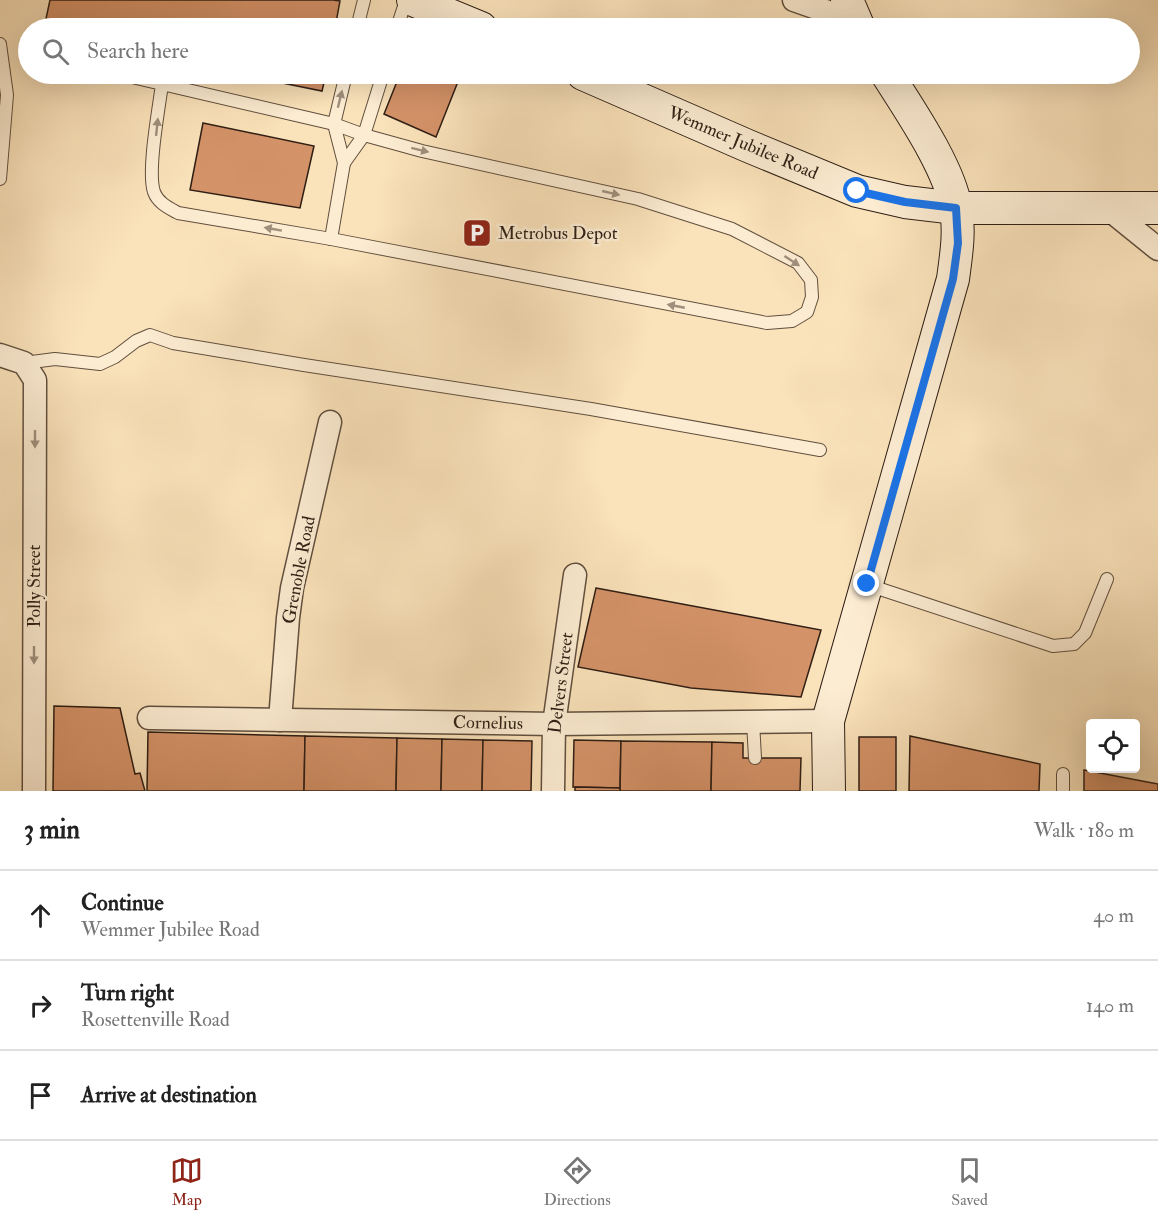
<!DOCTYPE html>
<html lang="en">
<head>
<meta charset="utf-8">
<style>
  body { margin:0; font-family:"IM FELL Double Pica",serif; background:#f6f6f6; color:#222 }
  .controls { position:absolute; right:18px; bottom:18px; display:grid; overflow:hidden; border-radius:6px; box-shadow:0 6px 24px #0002 }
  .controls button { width:54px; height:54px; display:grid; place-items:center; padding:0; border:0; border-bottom:2px solid #e0e0e0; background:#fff; color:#222; font:30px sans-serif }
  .stop { position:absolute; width:18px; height:18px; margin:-14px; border:4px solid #1a73e8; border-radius:50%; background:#fff }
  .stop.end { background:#1a73e8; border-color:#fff; box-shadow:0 2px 6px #0008 }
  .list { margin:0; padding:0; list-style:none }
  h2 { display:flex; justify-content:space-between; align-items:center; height:78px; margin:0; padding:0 24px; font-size:26px }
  h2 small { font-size:20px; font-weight:400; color:#767676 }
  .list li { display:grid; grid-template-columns:39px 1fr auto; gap:18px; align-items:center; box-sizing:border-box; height:90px; padding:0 24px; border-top:2px solid #e0e0e0 }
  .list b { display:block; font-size:22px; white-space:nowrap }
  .list p { margin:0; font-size:20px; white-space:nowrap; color:#767676 }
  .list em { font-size:20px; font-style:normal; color:#767676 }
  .icon { flex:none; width:33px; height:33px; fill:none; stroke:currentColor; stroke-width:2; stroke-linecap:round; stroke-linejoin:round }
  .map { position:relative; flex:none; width:1158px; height:791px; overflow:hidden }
  .search { position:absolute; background:#fff; box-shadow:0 6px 24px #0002; left:18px; right:18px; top:18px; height:66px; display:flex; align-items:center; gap:15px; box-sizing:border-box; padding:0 21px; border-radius:33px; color:#767676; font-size:22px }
  .sheet { height:348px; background:#fff }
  nav { display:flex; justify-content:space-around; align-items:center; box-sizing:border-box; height:84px; border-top:2px solid #e0e0e0; background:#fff; font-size:16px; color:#767676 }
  nav a { display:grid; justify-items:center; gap:3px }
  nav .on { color:#8f2418 }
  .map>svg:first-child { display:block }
  .building { fill:#d49268; stroke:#2e1e14; stroke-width:1.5 }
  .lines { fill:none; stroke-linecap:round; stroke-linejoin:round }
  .lane-casing { stroke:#614f3e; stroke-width:14 }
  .street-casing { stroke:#614f3e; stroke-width:25 }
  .secondary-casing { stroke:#2e1e14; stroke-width:34 }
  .lane { stroke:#fcecd2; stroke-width:12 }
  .street { stroke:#fcecd2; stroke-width:22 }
  .secondary { stroke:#fcecd2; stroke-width:32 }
  .oneway { fill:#9f8f7c }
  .route { stroke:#1a73e8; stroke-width:8 }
  .labels { text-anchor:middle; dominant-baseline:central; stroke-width:5; stroke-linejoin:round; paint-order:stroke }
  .street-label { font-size:18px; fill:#2e1e14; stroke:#fcecd2 }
  .poi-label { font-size:18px; fill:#2e1e14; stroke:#fcecd2; text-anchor:start }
</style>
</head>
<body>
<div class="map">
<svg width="1158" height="791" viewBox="0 0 1158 791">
  <rect width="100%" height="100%" fill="#fae2ba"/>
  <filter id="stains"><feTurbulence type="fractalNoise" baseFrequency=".00333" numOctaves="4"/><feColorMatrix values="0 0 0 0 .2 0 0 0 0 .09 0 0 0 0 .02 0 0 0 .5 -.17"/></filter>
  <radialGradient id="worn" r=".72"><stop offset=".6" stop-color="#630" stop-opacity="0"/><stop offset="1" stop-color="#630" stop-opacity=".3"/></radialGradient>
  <!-- building -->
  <g class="building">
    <polygon points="50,0 333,0 340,1 335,28 44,28"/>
    <polygon points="238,74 326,74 322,91"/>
    <polygon points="400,74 461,74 436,137 384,114"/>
    <polygon points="203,123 314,146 300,208 190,190"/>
    <polygon points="596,588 821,630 801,697 691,688 578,667"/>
    <polygon points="54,706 120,708 135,774 140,773 145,791 53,791"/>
    <polygon points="148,732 305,736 304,791 147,791"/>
    <polygon points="305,736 397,738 396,791 304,791"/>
    <polygon points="910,736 1040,764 1039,791 909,791"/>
    <rect x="859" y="737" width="37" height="54"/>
    <polygon points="397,738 442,739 441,791 396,791"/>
    <polygon points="442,739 483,740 482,791 441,791"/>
    <polygon points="483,740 532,741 531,791 482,791"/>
    <polygon points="574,740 621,741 620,788 573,787"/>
    <polygon points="621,741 712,742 711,791 620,791"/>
    <polygon points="712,742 743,743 743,758 801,758 800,791 711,791"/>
    <polygon points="1084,770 1158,784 1158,791 1084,791"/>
    <polygon points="575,787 620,788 620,791 575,791"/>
  </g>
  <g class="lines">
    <!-- lane casing -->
    <g class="lane-casing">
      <g id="lane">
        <polyline points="357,28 364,0"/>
        <polyline points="397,28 406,0"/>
        <polyline points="0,44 7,95 0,179"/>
        <path d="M 119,74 L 334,124 L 364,135 L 422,151 L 638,199 L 732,229 L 798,263 L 811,280 L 812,297 L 807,312 L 792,321 L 767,323 L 331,239 L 178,213 C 169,208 158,203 154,192 C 147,171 159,108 162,84"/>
        <polyline points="344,163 364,135 383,74"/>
        <polyline points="331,239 344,163 334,124 346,74"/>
        <polyline points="24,363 55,359 100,364 115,357 136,341 150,335 173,343 304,365 591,409 820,450"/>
        <polyline points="868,585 1053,646 1074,644 1085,633 1107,579"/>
        <polyline points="753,722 755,758"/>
        <polyline points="1063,774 1063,791"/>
      </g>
    </g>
    <!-- street casing -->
    <g class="street-casing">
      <g id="street">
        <polyline points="794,0 854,21"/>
        <polyline points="1106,207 1158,249"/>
        <polyline points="0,355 24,363 35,380 34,791"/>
        <polyline points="149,718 554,724 828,721"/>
        <polyline points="280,720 288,618 292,588 330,422"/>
        <polyline points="553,791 554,724 575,575"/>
      </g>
    </g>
    <!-- secondary casing -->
    <g class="secondary-casing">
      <g id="secondary">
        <polyline points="413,0 481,28"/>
        <polyline points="847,0 859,28"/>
        <polyline points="583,74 748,146 857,191 905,202 956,208 1158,208"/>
        <path d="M 829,791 L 828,721 L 953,279 C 956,256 960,233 956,209 C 950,168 909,109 887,74"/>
      </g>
    </g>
    <!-- lane -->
    <use href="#lane" class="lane"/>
    <!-- street -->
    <use href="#street" class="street"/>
    <!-- secondary -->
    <use href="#secondary" class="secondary"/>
  </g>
  <!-- one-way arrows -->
  <defs><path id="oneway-solid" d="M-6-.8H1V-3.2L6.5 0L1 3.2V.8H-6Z" transform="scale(1.5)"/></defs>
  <g class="oneway">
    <use href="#oneway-solid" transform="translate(340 99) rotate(-76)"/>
    <use href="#oneway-solid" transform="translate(157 127) rotate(-84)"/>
    <use href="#oneway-solid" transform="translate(420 150) rotate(14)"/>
    <use href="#oneway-solid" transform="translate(611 193) rotate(13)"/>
    <use href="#oneway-solid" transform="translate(273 229) rotate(-170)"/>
    <use href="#oneway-solid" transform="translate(792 261) rotate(33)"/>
    <use href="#oneway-solid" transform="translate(676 306) rotate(-169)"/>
    <use href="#oneway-solid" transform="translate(35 439) rotate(90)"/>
    <use href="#oneway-solid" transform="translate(34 655) rotate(90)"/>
  </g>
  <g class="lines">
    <!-- route -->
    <polyline class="route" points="857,191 905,202 956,208 958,243 953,279 867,584"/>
  </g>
  <!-- icons -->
  <defs>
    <g id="parking-square" transform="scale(1.5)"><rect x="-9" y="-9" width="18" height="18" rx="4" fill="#8f2418" stroke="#fcecd2"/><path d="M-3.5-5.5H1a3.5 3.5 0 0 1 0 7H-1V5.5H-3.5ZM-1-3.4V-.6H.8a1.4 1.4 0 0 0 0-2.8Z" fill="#fff"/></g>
  </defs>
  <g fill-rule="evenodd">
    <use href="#parking-square" x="477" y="233"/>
  </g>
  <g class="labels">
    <!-- street labels -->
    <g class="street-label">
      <text transform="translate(743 143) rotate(23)">Wemmer Jubilee Road</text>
      <text transform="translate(299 570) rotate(-79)">Grenoble Road</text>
      <text transform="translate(34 586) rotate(-90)">Polly Street</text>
      <text transform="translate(561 683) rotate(-83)">Delvers Street</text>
      <text transform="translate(488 723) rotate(1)">Cornelius</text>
    </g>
    <!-- poi labels -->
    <g class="poi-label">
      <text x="498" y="233">Metrobus Depot</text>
    </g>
  </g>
  <rect width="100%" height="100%" filter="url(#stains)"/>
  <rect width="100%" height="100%" fill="url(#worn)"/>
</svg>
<div class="controls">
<button><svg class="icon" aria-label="locate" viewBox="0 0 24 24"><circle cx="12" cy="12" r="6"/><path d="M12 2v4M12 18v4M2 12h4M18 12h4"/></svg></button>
</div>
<div class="stop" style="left:857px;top:191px"></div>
<div class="stop end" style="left:867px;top:584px"></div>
<div class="search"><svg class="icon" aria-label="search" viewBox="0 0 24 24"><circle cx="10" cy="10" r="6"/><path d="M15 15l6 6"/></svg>Search here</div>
</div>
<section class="sheet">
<h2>3 min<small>Walk · 180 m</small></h2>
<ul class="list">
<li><svg class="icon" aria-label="ahead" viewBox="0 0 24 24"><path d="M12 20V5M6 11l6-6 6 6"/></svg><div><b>Continue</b><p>Wemmer Jubilee Road</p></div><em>40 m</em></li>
<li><svg class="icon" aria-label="right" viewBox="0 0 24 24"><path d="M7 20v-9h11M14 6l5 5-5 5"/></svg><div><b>Turn right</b><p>Rosettenville Road</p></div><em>140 m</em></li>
<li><svg class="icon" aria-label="arrive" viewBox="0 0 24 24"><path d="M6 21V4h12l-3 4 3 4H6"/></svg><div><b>Arrive at destination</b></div></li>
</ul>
</section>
<nav>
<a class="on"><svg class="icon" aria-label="map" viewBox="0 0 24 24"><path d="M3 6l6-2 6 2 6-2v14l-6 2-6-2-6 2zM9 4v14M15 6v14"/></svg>Map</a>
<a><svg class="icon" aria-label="directions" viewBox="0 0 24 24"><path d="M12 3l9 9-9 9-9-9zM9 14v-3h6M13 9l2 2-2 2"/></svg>Directions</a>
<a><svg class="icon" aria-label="saved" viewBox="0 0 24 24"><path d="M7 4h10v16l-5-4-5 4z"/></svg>Saved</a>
</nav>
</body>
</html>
